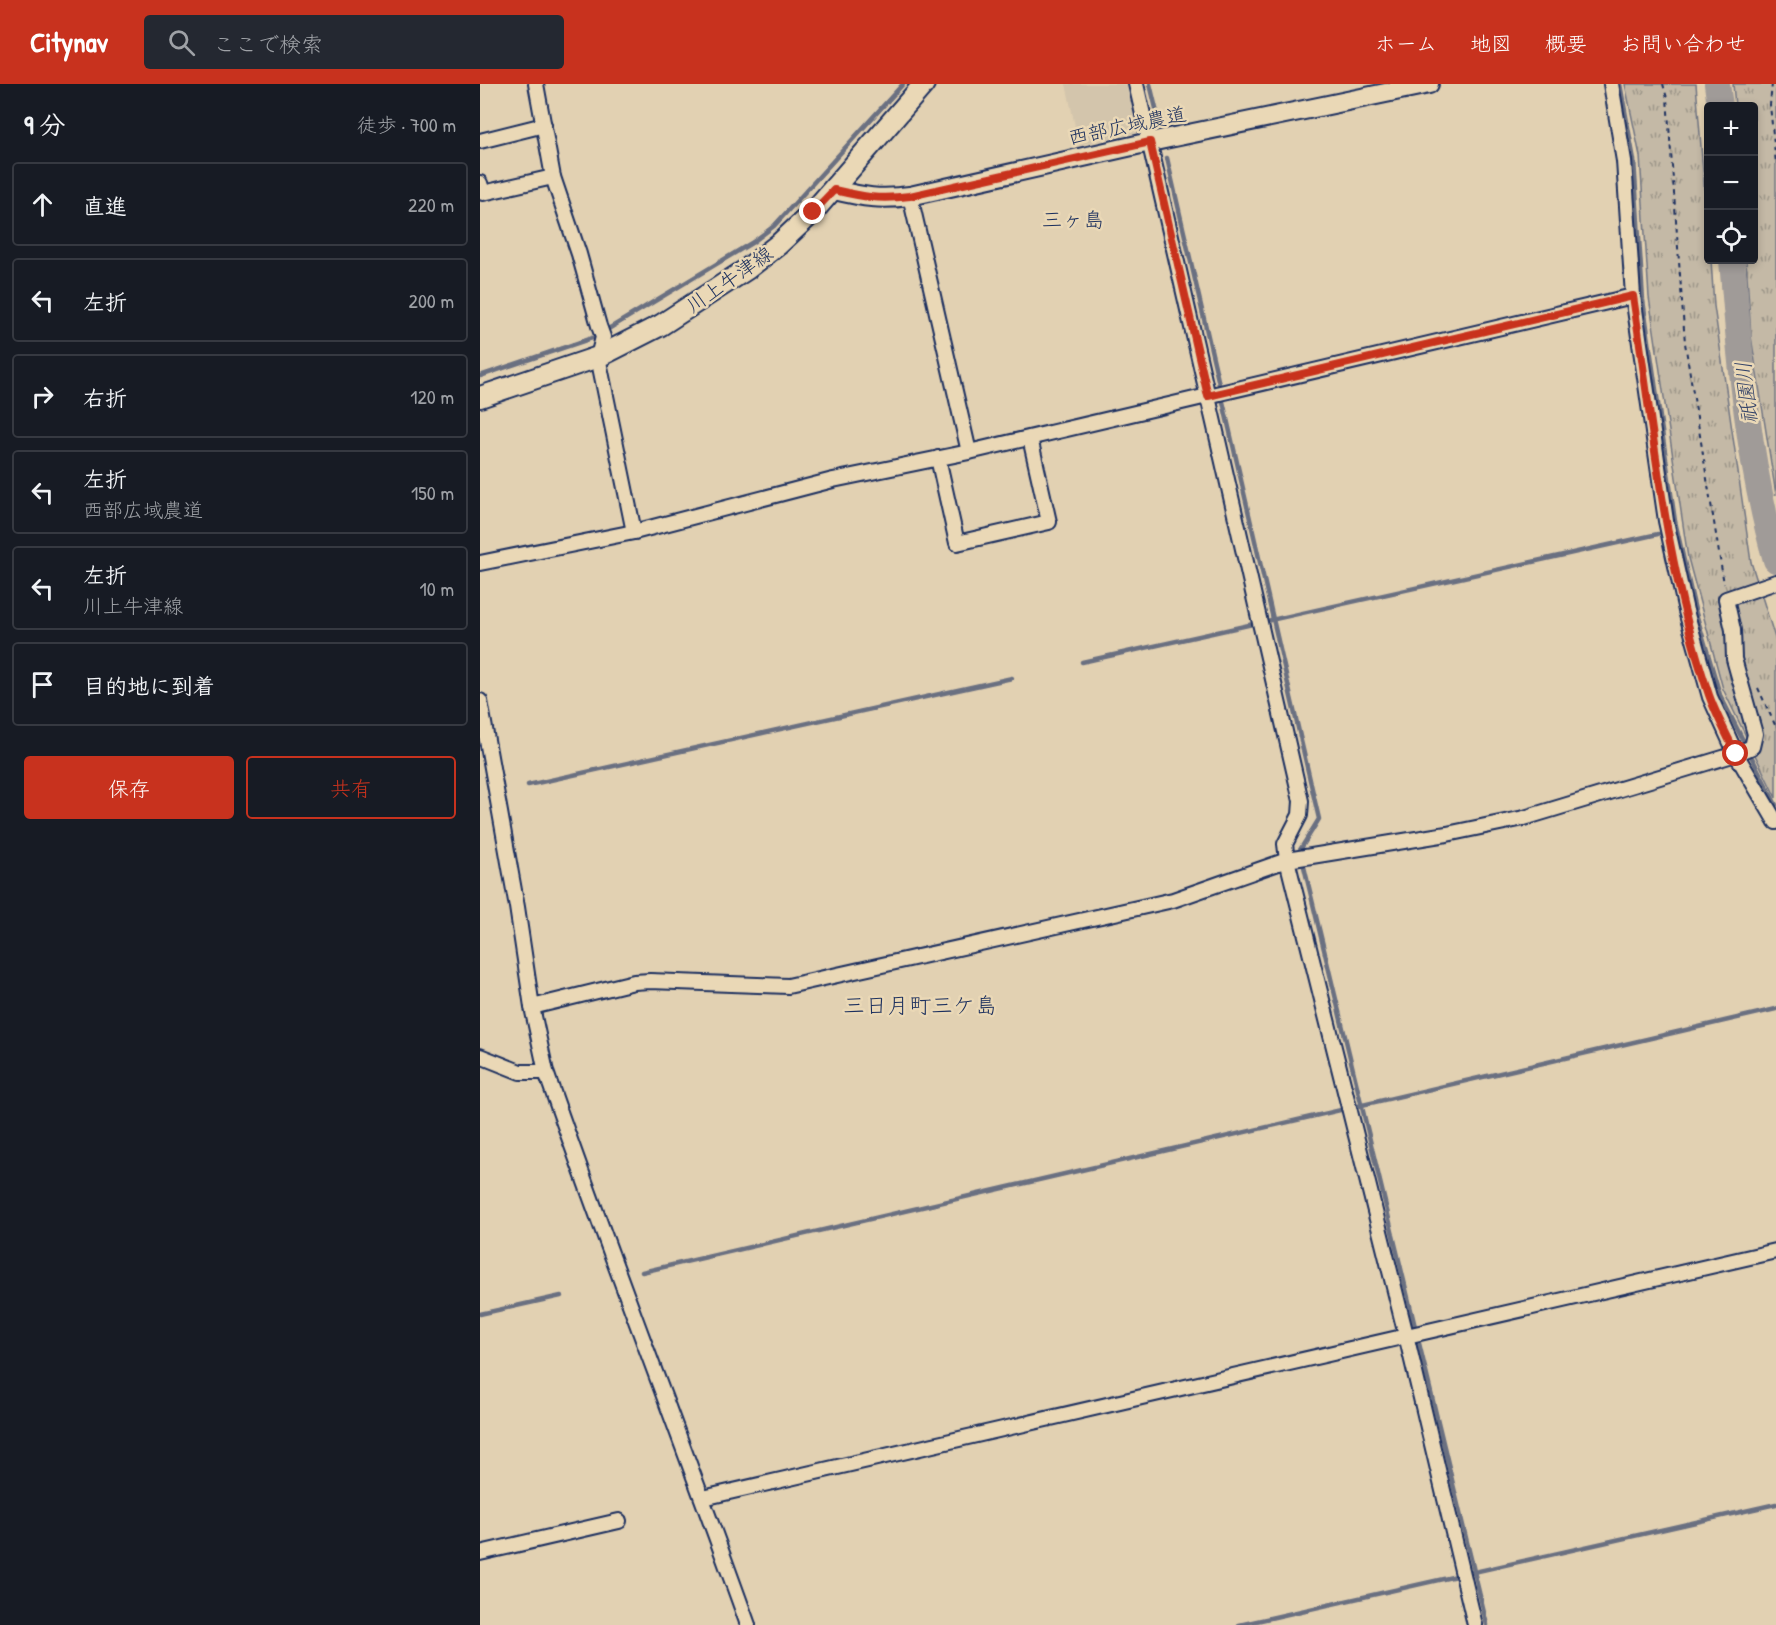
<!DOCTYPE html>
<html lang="ja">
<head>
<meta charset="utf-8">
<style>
  body { margin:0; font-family:"Patrick Hand","Klee One",sans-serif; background:#242831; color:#f1f3f6 }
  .controls { position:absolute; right:18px; top:18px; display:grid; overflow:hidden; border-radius:6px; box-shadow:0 3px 9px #0003 }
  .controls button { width:54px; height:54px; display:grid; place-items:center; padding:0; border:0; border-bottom:2px solid #363941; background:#171b24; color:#f1f3f6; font:30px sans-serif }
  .stop { position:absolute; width:18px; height:18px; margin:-14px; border:4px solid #c8321e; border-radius:50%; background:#fff }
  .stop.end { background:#c8321e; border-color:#fff; box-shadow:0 2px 6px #0008 }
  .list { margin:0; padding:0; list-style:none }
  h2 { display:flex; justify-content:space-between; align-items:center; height:78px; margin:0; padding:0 24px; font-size:26px }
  h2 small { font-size:20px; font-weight:400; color:#9ea1a6 }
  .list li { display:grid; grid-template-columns:39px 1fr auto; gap:18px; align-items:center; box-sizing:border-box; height:84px; margin:0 12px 12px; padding:0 12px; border:2px solid #363941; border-radius:6px }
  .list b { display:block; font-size:22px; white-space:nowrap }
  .list p { margin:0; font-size:20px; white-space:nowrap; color:#9ea1a6 }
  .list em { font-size:20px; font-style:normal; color:#9ea1a6 }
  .actions { display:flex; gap:12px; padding:18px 24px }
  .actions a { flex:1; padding:14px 0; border:2px solid #c8321e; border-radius:6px; text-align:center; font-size:21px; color:#c8321e }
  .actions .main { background:#c8321e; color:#fff }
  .icon { flex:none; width:33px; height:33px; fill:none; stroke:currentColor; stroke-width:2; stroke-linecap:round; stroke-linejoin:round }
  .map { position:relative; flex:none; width:1296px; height:1541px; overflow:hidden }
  header { display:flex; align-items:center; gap:36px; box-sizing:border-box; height:84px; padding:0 30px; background:#c8321e; color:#fff }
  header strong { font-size:28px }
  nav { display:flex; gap:33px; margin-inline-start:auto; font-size:21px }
  .search { width:420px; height:54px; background:#242831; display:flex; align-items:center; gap:15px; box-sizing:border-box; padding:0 21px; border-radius:6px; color:#9ea1a6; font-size:22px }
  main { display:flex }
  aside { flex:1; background:#171b24 }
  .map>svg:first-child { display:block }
  .built { fill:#d3c5ac }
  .grass { fill:url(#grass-tufts); stroke:#707482; stroke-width:1.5 }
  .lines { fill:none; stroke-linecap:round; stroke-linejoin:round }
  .stream { stroke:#6b7081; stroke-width:4.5 }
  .river { stroke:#a09b98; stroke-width:26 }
  .minor-casing { stroke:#1b2f5e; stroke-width:18 }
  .tertiary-casing { stroke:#1b2f5e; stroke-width:22 }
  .secondary-casing { stroke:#1b2f5e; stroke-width:24 }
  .path { stroke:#1b2f5e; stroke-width:2; stroke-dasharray:4.5 4.5; stroke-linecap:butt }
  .minor { stroke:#ead8b6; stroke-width:14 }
  .tertiary { stroke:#ead8b6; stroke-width:18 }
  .secondary { stroke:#ead8b6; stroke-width:20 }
  .route { stroke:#c8321e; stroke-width:8 }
  .labels { text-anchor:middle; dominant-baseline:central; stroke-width:5; stroke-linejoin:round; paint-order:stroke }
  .street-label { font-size:20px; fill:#1b2f5e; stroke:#ead8b6 }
  .neighbourhood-label { font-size:21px; fill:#1b2f5e; stroke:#ead8b6 }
  .water-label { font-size:21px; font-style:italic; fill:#36456a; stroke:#ead8b6 }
  .quarter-label { font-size:22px; fill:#1b2f5e; stroke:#ead8b6 }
</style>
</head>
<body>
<header>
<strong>Citynav</strong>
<div class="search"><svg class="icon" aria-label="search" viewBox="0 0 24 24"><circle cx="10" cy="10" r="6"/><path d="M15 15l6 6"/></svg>ここで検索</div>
<nav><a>ホーム</a><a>地図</a><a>概要</a><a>お問い合わせ</a></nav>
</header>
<main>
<aside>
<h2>9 分<small>徒歩 · 700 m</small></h2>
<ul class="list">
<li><svg class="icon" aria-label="ahead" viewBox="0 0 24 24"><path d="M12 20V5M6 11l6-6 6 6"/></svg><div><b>直進</b></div><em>220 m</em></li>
<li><svg class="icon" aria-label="left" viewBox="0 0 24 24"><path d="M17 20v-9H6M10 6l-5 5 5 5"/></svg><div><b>左折</b></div><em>200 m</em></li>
<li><svg class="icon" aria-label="right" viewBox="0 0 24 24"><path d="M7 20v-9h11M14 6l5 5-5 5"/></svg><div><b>右折</b></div><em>120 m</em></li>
<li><svg class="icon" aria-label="left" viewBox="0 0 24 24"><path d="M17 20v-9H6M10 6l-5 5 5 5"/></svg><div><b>左折</b><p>西部広域農道</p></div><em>150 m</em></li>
<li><svg class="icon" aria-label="left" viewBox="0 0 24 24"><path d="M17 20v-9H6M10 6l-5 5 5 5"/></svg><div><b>左折</b><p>川上牛津線</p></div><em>10 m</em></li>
<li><svg class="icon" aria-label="arrive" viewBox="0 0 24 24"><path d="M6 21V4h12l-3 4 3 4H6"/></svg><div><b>目的地に到着</b></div></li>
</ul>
<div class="actions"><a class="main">保存</a><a>共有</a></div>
</aside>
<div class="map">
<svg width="1296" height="1541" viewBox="0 0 1296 1541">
  <defs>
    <pattern id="grass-tufts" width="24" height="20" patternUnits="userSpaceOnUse" patternTransform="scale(1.5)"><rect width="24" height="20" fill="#c4b9a6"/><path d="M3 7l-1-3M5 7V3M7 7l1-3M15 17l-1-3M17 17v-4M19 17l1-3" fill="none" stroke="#9e978a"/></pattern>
  </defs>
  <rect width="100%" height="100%" fill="#e2d1b2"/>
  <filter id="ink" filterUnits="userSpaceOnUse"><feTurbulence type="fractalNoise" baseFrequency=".0167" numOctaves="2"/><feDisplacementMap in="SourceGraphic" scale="12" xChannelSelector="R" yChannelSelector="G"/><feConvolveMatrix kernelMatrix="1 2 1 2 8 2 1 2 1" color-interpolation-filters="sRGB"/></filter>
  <g filter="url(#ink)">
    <!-- built -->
    <polygon class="built" points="586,0 649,0 659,48 599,61"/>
    <!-- grass -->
    <g class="grass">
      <polygon points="1145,0 1216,0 1228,150 1228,176 1231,176 1234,222 1271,478 1296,557 1296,714 1243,605 1208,474 1169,213 1160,72"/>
      <polygon points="1253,0 1296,0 1296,411 1271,252 1266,176 1274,176 1274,22 1255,22"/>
    </g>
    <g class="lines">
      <!-- stream -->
      <g class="stream">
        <polyline points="670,0 680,41"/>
        <polyline points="1140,0 1154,76 1163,216 1195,437 1215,526 1240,611 1296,721"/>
        <polyline points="687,74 839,735 820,766 1007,1541"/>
        <polyline points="0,292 115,253 273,158 294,142 423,0"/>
        <polyline points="602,578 1178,450"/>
        <polyline points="48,701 532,594"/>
        <polyline points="162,1188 1296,925"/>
        <polyline points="0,1230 81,1212"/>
        <polyline points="759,1541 1296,1420"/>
      </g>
      <!-- river -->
      <g class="river">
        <polyline points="1237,0 1240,22"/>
        <path d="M 1252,176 C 1260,276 1268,379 1296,476"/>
      </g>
      <!-- minor casing -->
      <g class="minor-casing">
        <g id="minor">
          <polyline points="56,0 73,93 99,170 119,242 123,253 118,273 154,448"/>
          <polyline points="656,0 821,717 820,731 805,760 807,776 926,1251 995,1541"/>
          <polyline points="1131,0 1144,77 1153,212 1186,437 1206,527 1230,613 1256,670 1296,738"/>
          <polyline points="0,57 64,41"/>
          <polyline points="0,99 3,109 73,93"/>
          <polyline points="430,112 489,368"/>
          <polyline points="458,374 477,459 569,438 550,354"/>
          <polyline points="0,479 154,448 353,396 489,368 1153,212"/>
          <polyline points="0,617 37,823 52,923 66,988 40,988 0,972"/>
          <polyline points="52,923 154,898 170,897 308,902 693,816 807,776 967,750 1044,734 1256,670 1272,663 1275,650 1254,575 1253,546 1246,515 1296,498"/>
          <path d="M 66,988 C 130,1173 202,1356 268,1541"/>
          <polyline points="223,1414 1296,1167"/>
          <polyline points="0,1469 139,1437"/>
        </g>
      </g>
      <!-- tertiary casing -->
      <g class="tertiary-casing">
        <path id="tertiary" d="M 354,106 C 384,113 399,116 430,112 L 670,58 L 949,0"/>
      </g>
      <!-- secondary casing -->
      <g class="secondary-casing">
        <polyline id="secondary" points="0,313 118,273 181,241 267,185 299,160 333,128 444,0"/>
      </g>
      <!-- path -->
      <g class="path">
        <polyline points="1183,0 1187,14 1205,259 1244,500"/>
        <polyline points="1292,0 1290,21 1296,80"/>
        <polyline points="1278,604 1296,643"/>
      </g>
      <!-- minor -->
      <use href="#minor" class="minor"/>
      <!-- tertiary -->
      <use href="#tertiary" class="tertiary"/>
      <!-- secondary -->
      <use href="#secondary" class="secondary"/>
    </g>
  </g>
  <g class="lines" filter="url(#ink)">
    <!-- route -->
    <path class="route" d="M 333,128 L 354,106 C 384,113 399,116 430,112 L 670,58 L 728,312 L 1153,212 C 1173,345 1185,483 1229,611 C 1236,631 1247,651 1256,670"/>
  </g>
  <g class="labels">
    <!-- street labels -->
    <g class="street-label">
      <text transform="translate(647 41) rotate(-12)">西部広域農道</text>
      <text transform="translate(249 195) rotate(-35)">川上牛津線</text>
    </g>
    <!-- neighbourhood labels -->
    <g class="neighbourhood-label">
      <text x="593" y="135">三ヶ島</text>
    </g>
    <!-- water labels -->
    <g class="water-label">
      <text transform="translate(1266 309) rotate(-96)">祇園川</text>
    </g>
    <!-- quarter labels -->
    <g class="quarter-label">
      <text x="440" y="921">三日月町三ケ島</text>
    </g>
  </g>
</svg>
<div class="controls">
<button>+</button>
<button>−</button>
<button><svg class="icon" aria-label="locate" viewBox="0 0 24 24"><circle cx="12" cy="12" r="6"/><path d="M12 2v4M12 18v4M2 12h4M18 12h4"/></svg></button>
</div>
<div class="stop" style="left:1256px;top:670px"></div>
<div class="stop end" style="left:333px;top:128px"></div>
</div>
</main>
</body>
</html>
